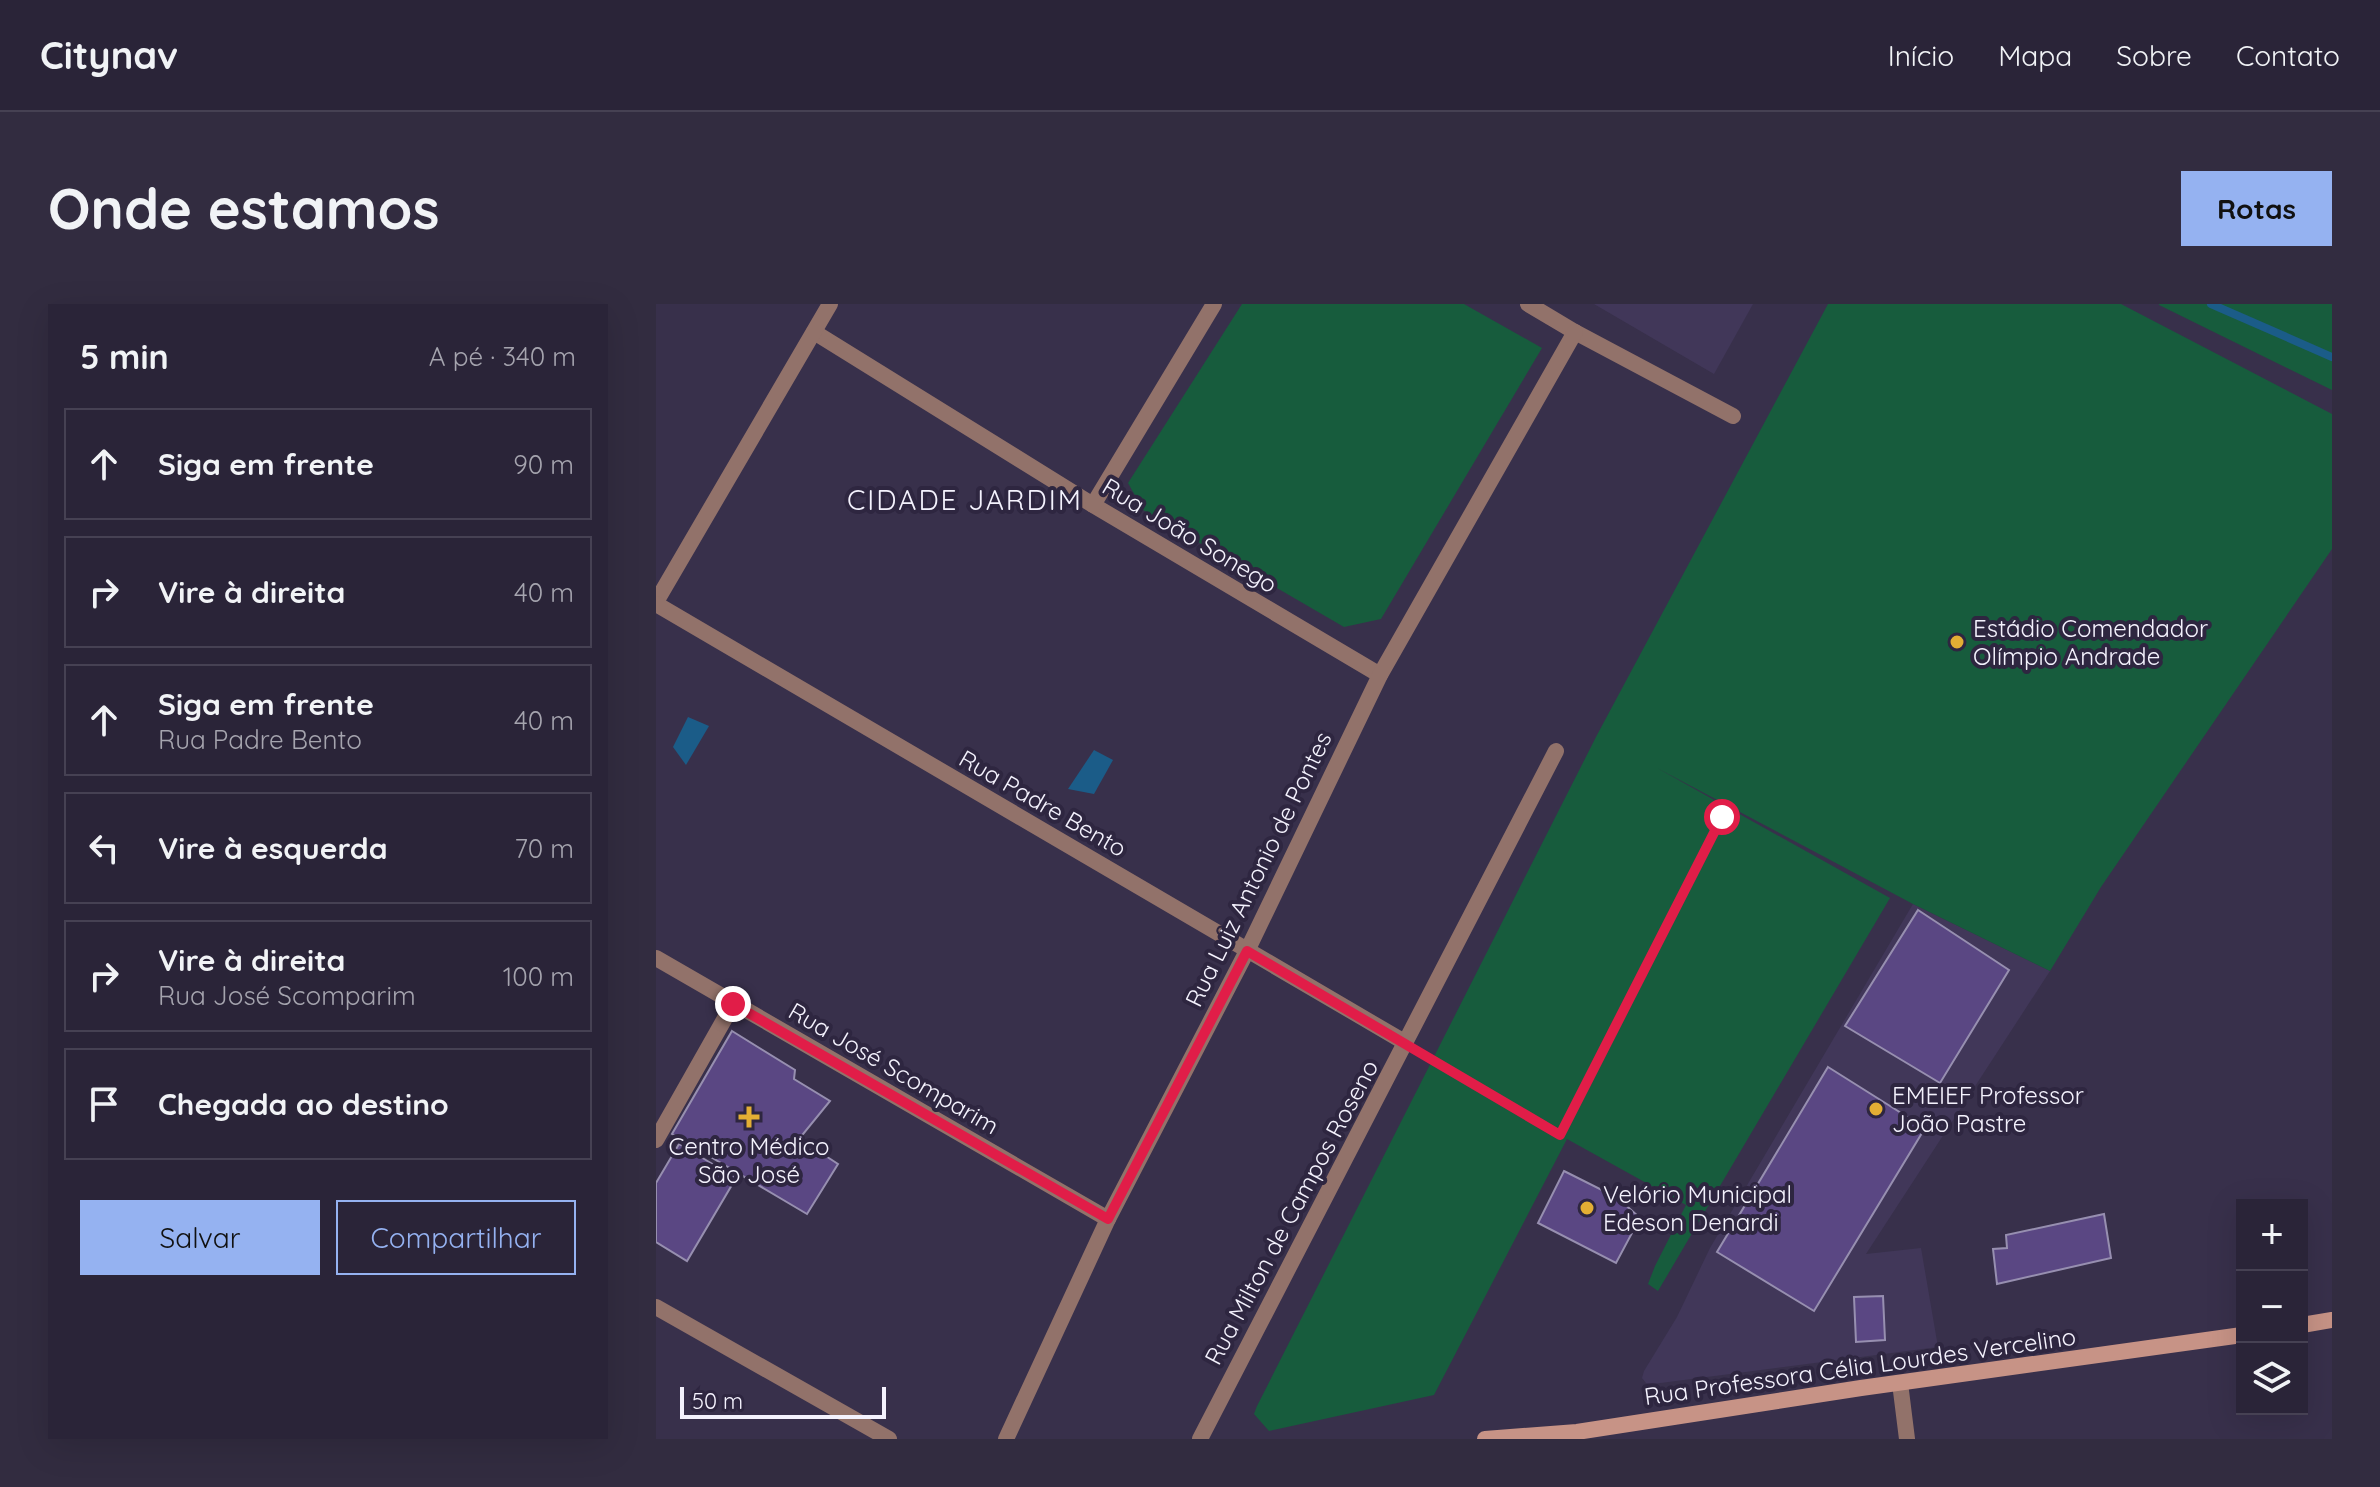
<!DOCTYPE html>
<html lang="pt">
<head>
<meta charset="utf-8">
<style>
  body { margin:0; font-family:Quicksand,sans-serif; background:#322c40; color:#f1f3f6 }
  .controls { position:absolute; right:24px; bottom:24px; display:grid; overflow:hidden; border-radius:0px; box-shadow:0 8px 32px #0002 }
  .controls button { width:72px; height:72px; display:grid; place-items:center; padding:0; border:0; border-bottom:2px solid #464153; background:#2a2438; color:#f1f3f6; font:40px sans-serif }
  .scale { position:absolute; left:24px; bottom:20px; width:206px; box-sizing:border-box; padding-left:8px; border:4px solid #f4f2fd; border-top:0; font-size:22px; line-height:28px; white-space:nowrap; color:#f4f2fd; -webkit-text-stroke:6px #2e2640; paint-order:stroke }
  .stop { position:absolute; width:24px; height:24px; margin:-18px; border:6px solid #e11d48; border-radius:50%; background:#fff }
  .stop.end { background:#e11d48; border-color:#fff; box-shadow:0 2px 8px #0008 }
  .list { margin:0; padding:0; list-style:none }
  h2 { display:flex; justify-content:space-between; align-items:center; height:104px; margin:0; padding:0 32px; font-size:34px }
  h2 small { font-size:26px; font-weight:400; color:#a5a4ae }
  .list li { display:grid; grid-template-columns:52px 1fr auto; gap:24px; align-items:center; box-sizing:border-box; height:112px; margin:0 16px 16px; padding:0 16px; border:2px solid #464153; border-radius:0px }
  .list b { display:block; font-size:30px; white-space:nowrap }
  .list p { margin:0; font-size:26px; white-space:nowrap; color:#a5a4ae }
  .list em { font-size:26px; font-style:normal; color:#a5a4ae }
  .actions { display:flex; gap:16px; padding:24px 32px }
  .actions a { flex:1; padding:18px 0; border:2px solid #95b2f1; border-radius:0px; text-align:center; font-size:28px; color:#95b2f1 }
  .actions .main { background:#95b2f1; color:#111 }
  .icon { flex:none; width:44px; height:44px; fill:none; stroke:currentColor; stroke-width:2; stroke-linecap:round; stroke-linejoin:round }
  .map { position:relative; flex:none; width:1676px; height:1135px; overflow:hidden; border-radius:0px }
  header { display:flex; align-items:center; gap:48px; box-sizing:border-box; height:112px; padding:0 40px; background:#2a2438; border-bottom:2px solid #464153 }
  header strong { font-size:38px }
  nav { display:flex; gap:44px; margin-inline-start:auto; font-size:28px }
  .intro { display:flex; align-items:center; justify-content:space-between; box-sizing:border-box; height:192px; padding:0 48px }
  h1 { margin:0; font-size:56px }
  .button { padding:20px 36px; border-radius:0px; background:#95b2f1; color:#111; font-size:28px; font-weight:700 }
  main { display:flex; gap:48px; padding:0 48px }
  aside { flex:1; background:#2a2438; border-radius:0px; box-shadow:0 8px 32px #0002 }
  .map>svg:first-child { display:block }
  .built { fill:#413759 }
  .green { fill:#175c3d }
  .water { fill:#1b5c88 }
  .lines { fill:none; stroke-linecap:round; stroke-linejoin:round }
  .stream { stroke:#1b5c88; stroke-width:8 }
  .building { fill:#5a4783; stroke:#978fb0; stroke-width:2 }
  .path { stroke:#948fa2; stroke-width:5; stroke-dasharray:4 4; stroke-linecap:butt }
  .minor { stroke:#92726a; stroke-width:16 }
  .secondary { stroke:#c79386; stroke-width:16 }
  .route { stroke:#e11d48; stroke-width:10 }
  .poi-dot { fill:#e3ae34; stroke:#2e2640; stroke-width:3 }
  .labels { text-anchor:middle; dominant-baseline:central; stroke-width:8; stroke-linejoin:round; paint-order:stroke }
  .street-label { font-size:24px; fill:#f4f2fd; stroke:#2e2640 }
  .poi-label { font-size:24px; fill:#f4f2fd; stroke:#2e2640; text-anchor:start }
  .quarter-label { font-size:28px; letter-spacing:2px; fill:#f4f2fd; stroke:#2e2640 }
</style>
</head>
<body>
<header>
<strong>Citynav</strong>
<nav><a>Início</a><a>Mapa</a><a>Sobre</a><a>Contato</a></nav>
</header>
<div class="intro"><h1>Onde estamos</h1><a class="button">Rotas</a></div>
<main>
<aside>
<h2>5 min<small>A pé · 340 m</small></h2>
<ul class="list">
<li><svg class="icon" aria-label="ahead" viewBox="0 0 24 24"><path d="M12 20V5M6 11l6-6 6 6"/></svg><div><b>Siga em frente</b></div><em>90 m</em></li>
<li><svg class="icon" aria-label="right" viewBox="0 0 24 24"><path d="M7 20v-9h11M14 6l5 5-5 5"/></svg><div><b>Vire à direita</b></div><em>40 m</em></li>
<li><svg class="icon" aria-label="ahead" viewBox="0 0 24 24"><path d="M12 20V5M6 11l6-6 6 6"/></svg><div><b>Siga em frente</b><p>Rua Padre Bento</p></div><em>40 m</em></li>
<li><svg class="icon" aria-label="left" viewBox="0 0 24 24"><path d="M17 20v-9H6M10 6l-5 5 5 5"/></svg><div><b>Vire à esquerda</b></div><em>70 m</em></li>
<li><svg class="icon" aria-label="right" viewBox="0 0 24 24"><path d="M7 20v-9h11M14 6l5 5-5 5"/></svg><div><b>Vire à direita</b><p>Rua José Scomparim</p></div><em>100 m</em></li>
<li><svg class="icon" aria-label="arrive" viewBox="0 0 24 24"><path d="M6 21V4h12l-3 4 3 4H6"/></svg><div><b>Chegada ao destino</b></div></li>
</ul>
<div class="actions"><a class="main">Salvar</a><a>Compartilhar</a></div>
</aside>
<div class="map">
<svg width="1676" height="1135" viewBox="0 0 1676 1135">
  <rect width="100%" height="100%" fill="#38304b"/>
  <!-- built -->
  <g class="built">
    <polygon points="938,0 1097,0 1058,70"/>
    <polygon points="1257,600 1394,667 1210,950 1265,944 1282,1043 997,1080 990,1079 986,1074 988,1067 1021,1013 1054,944"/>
  </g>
  <!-- green -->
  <g class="green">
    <polygon points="586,0 808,0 886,44 725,315 688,323 487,206 472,179"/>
    <polygon points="1172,0 1465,0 1676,110 1676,245 1445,583 1394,667 1257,600 1001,464 1234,594 1002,987 992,980 999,962 1030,901 911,835 778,1091 613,1127 598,1110 601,1102 941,431"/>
    <polygon points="1503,0 1676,0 1676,86 1503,1"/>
  </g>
  <!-- water -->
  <g class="water">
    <polygon points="32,413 53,422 30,461 17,443"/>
    <polygon points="438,446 457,456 438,490 412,485"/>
  </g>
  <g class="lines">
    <!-- stream -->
    <polyline class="stream" points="1555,0 1676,53"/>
  </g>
  <!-- building -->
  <g class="building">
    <polygon points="1262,606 1353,666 1284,779 1189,722"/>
    <polygon points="76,727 139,766 138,775 174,797 134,846 140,850 159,845 182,860 151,910 16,830"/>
    <polygon points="1172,763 1269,824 1158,1007 1061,948"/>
    <polygon points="23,840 80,874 31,957 0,938 0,879"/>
    <polygon points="908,867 962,894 984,914 960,959 882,919"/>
    <polygon points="1448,910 1455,954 1341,980 1337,945 1351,944 1350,931"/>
    <polygon points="1227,992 1229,1036 1200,1038 1198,993"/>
  </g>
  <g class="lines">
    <!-- path -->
    <polyline class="path" points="765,748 904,831 1066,513"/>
    <!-- minor -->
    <g class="minor">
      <polyline points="872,0 919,28 1077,112"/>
      <polyline points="158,28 437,201 724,371"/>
      <polyline points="437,201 558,0"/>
      <polyline points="0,298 174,0"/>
      <polyline points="0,300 750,739"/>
      <polyline points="0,654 452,915"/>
      <polyline points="0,836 77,700"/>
      <polyline points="0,1003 233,1135"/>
      <polyline points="1244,1079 1251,1135"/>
      <polyline points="350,1135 452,915 591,647 724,371 919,28"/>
      <polyline points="544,1135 900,447"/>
    </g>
    <!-- secondary -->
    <g class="secondary">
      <polyline points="1646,1021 1676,1016"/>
      <polyline points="829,1135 921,1128 1205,1084 1586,1031"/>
    </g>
  </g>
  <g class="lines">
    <!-- route -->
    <polyline class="route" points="77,700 452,915 591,647 904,831 1066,513"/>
  </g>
  <!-- markers -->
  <g class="poi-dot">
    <circle cx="1301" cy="338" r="8"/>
    <circle cx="1220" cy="805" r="8"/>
    <path d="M89 801h8v8h8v8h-8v8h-8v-8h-8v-8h8z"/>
    <circle cx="931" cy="904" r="8"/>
  </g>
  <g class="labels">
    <!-- street labels -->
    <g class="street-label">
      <text transform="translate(534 231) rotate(31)">Rua João Sonego</text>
      <text transform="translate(387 499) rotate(30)">Rua Padre Bento</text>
      <text transform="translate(602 565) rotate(-64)">Rua Luiz Antonio de Pontes</text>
      <text transform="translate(238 764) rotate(30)">Rua José Scomparim</text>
      <text transform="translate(635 908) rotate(-62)">Rua Milton de Campos Roseno</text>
      <text transform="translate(1204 1062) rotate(-8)">Rua Professora Célia Lourdes Vercelino</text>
    </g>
    <!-- poi labels -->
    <g class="poi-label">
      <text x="1317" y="324">Estádio Comendador<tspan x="1317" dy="28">Olímpio Andrade</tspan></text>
      <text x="1236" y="791">EMEIEF Professor<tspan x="1236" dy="28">João Pastre</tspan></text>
      <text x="93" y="842" text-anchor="middle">Centro Médico<tspan x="93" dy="28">São José</tspan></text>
      <text x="947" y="890">Velório Municipal<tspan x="947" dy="28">Edeson Denardi</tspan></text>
    </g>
    <!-- quarter labels -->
    <g class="quarter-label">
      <text x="309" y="195">CIDADE JARDIM</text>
    </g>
  </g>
</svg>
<div class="controls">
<button>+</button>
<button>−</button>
<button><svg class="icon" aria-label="layers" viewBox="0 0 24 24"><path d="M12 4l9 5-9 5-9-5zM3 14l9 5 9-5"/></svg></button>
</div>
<div class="scale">50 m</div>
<div class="stop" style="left:1066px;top:513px"></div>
<div class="stop end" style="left:77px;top:700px"></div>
</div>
</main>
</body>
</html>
